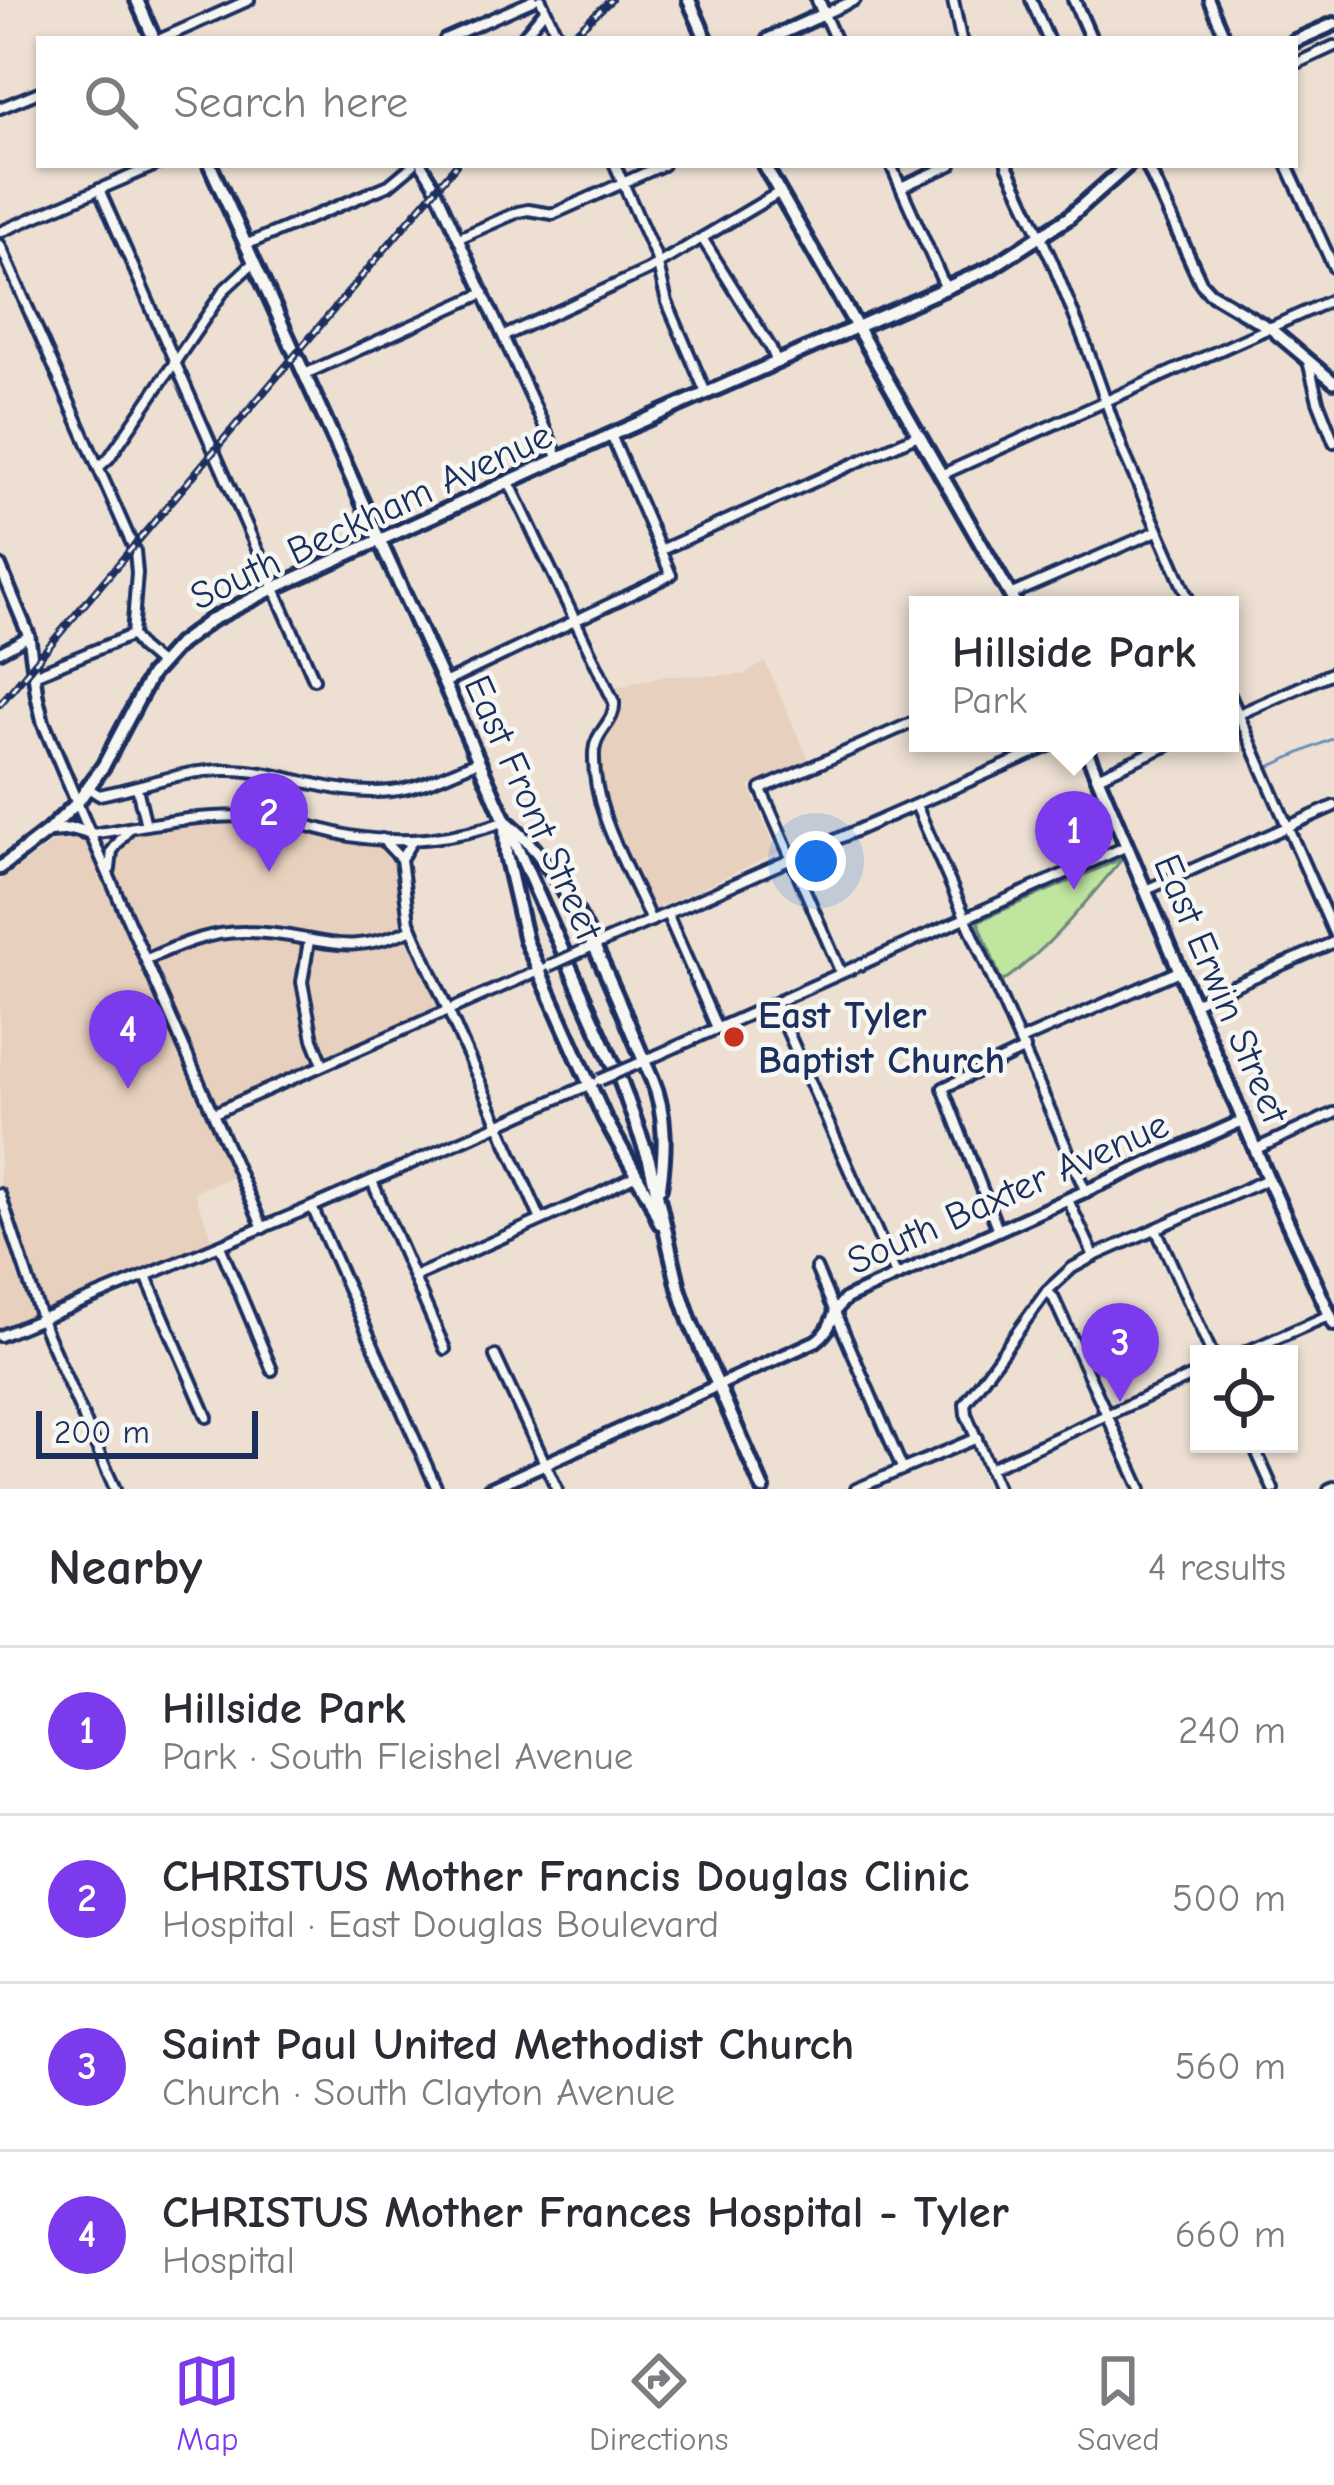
<!DOCTYPE html>
<html lang="en">
<head>
<meta charset="utf-8">
<style>
  body { margin:0; font-family:"Comic Neue",sans-serif; background:#f7f7f7; color:#2b2b33 }
  .controls { position:absolute; right:36px; bottom:36px; display:grid; overflow:hidden; border-radius:0px; box-shadow:0 3px 9px #0004 }
  .controls button { width:108px; height:108px; display:grid; place-items:center; padding:0; border:0; border-bottom:3px solid #e1e1e2; background:#fff; color:#2b2b33; font:60px sans-serif }
  .scale { position:absolute; left:36px; bottom:30px; width:222px; box-sizing:border-box; padding-left:12px; border:6px solid #1b2f5e; border-top:0; font-size:33px; line-height:42px; white-space:nowrap; color:#1b2f5e; -webkit-text-stroke:9px #f6f6f2; paint-order:stroke }
  .you { position:absolute; left:816px; top:861px; width:42px; height:42px; margin:-30px; border:9px solid #fff; border-radius:50%; background:#1a73e8; box-shadow:0 0 0 18px #1a73e833 }
  .badge { display:grid; place-items:center; width:78px; height:78px; border-radius:50%; background:#7c3aed; color:#fff; font-size:39px; font-weight:700 }
  .pin { position:absolute; translate:-50% -99px; filter:drop-shadow(0 3px 6px #0008) }
  .pin::after { content:''; position:absolute; top:63px; width:42px; height:36px; background:inherit; clip-path:polygon(0 0,100% 0,50% 100%) }
  .popup { position:absolute; left:909px; top:596px; width:330px; height:156px; box-sizing:border-box; display:grid; place-content:center; border-radius:0px; background:#fff; filter:drop-shadow(0 3px 9px #0005); font-size:39px; white-space:nowrap; color:#7c7c81 }
  .popup b { font-size:45px; color:#2b2b33 }
  .popup::after { content:''; position:absolute; left:50%; top:100%; margin-left:-24px; border:24px solid transparent; border-top-color:#fff }
  .list { margin:0; padding:0; list-style:none }
  h2 { display:flex; justify-content:space-between; align-items:center; height:156px; margin:0; padding:0 48px; font-size:51px }
  h2 small { font-size:39px; font-weight:400; color:#7c7c81 }
  .list li { display:grid; grid-template-columns:78px 1fr auto; gap:36px; align-items:center; box-sizing:border-box; height:168px; padding:0 48px; border-top:3px solid #e1e1e2 }
  .list b { display:block; font-size:45px; white-space:nowrap }
  .list p { margin:0; font-size:39px; white-space:nowrap; color:#7c7c81 }
  .list em { font-size:39px; font-style:normal; color:#7c7c81 }
  .icon { flex:none; width:66px; height:66px; fill:none; stroke:currentColor; stroke-width:2; stroke-linecap:round; stroke-linejoin:round }
  .map { position:relative; flex:none; width:1334px; height:1489px; overflow:hidden }
  .search { position:absolute; background:#fff; box-shadow:0 3px 9px #0004; left:36px; right:36px; top:36px; height:132px; display:flex; align-items:center; gap:30px; box-sizing:border-box; padding:0 42px; border-radius:0px; color:#7c7c81; font-size:45px }
  .sheet { height:828px; background:#fff }
  nav { display:flex; justify-content:space-around; align-items:center; box-sizing:border-box; height:168px; border-top:3px solid #e1e1e2; background:#fff; font-size:33px; color:#7c7c81 }
  nav a { display:grid; justify-items:center; gap:6px }
  nav .on { color:#7c3aed }
  .map>svg:first-child { display:block }
  .built { fill:#e7d0bd }
  .green { fill:#c0e59f; stroke:#6e8a7e; stroke-width:3 }
  .lines { fill:none; stroke-linecap:round; stroke-linejoin:round }
  .stream { stroke:#668db9; stroke-width:3 }
  .minor-casing { stroke:#1b2f5e; stroke-width:16 }
  .tertiary-casing { stroke:#1b2f5e; stroke-width:18 }
  .secondary-casing { stroke:#1b2f5e; stroke-width:20 }
  .primary-casing { stroke:#1b2f5e; stroke-width:20 }
  .minor { stroke:#f6f6f2; stroke-width:8 }
  .tertiary { stroke:#f6f6f2; stroke-width:9 }
  .secondary { stroke:#f6f6f2; stroke-width:10 }
  .primary { stroke:#f6f6f2; stroke-width:10 }
  .rail-casing { stroke:#1b2f5e; stroke-width:8 }
  .rail { stroke:#f6f6f2; stroke-width:3; stroke-dasharray:9; stroke-linecap:butt }
  .minor-bridge-casing { stroke:#1b2f5e; stroke-width:16; stroke-linecap:butt }
  .minor-bridge { stroke:#f6f6f2; stroke-width:8 }
  .poi-dot { fill:#c8321e; stroke:#f6f6f2; stroke-width:4.5 }
  .labels { text-anchor:middle; dominant-baseline:central; stroke-width:9; stroke-linejoin:round; paint-order:stroke }
  .street-label { font-size:39px; fill:#1b2f5e; stroke:#f6f6f2 }
  .poi-label { font-size:39px; font-weight:bold; fill:#1b2f5e; stroke:#f6f6f2; text-anchor:start }
</style>
</head>
<body>
<div class="map">
<svg width="1334" height="1489" viewBox="0 0 1334 1489">
  <rect width="100%" height="100%" fill="#ede0d3"/>
  <filter id="ink" filterUnits="userSpaceOnUse"><feTurbulence type="fractalNoise" baseFrequency=".00833" numOctaves="2"/><feDisplacementMap in="SourceGraphic" scale="24" xChannelSelector="R" yChannelSelector="G"/><feConvolveMatrix kernelMatrix="1 2 1 2 8 2 1 2 1" color-interpolation-filters="sRGB"/></filter>
  <g filter="url(#ink)">
    <!-- built -->
    <g class="built">
      <polygon points="765,662 809,760 749,786 777,853 653,910 608,812 602,791 600,744 624,706 617,687 666,676 743,675"/>
      <polygon points="208,822 275,826 372,844 385,850 399,870 401,918 439,1005 439,1008 206,1111 234,1176 194,1192 214,1243 0,1331 0,881 55,841 73,837 86,842 109,887 117,883 115,865 117,856 120,847 133,835 147,830"/>
    </g>
    <!-- green -->
    <path class="green" d="M 1123,858 C 1085,903 1050,948 1002,982 L 978,921 Z"/>
    <g class="lines">
      <!-- stream -->
      <polyline class="stream" points="1271,766 1334,738"/>
      <!-- minor casing -->
      <g class="minor-casing">
        <g id="minor">
          <polyline points="541,0 559,39"/>
          <polyline points="953,0 961,39"/>
          <polyline points="1031,0 1048,39"/>
          <polyline points="1209,0 1226,39"/>
          <polyline points="161,39 249,0"/>
          <polyline points="445,39 534,0"/>
          <polyline points="521,39 545,10"/>
          <polyline points="835,39 824,14 855,0"/>
          <polyline points="1295,64 1334,46"/>
          <polyline points="0,108 39,92"/>
          <polyline points="422,165 433,183 559,459"/>
          <polyline points="615,165 656,257 667,302 706,393"/>
          <polyline points="891,165 946,289"/>
          <polyline points="1007,165 1052,261 1086,345 1124,453 1191,605"/>
          <polyline points="1287,165 1334,268"/>
          <polyline points="901,187 951,165"/>
          <polyline points="99,189 314,679"/>
          <polyline points="0,232 156,165"/>
          <polyline points="459,238 518,212 528,210 553,214 663,165"/>
          <polyline points="702,238 771,348 777,363"/>
          <polyline points="0,245 135,551 137,573 132,635 140,647 160,664"/>
          <polyline points="245,245 389,185 413,165"/>
          <polyline points="504,336 648,270 778,193"/>
          <polyline points="1308,361 1318,401 1334,442"/>
          <polyline points="305,374 484,293"/>
          <polyline points="99,467 109,458 225,289 253,263"/>
          <polyline points="941,475 1334,299"/>
          <path d="M 509,482 L 614,702 C 616,722 595,731 594,752 C 592,812 628,867 651,921"/>
          <polyline points="661,550 918,435"/>
          <polyline points="1010,595 1157,531"/>
          <polyline points="0,652 29,636"/>
          <polyline points="34,675 132,635"/>
          <polyline points="444,683 671,575 611,435"/>
          <polyline points="1230,695 1334,933"/>
          <polyline points="1230,718 1334,672"/>
          <polyline points="1097,777 1173,743"/>
          <path d="M 88,788 L 99,795 C 142,787 181,770 226,770 C 281,769 335,798 391,791 C 422,788 450,772 479,761"/>
          <polyline points="137,788 146,825"/>
          <polyline points="77,803 263,1228"/>
          <polyline points="916,805 1086,1192"/>
          <path d="M 93,834 C 148,825 203,813 259,817 C 289,819 320,830 350,836 C 400,845 457,839 506,821"/>
          <polyline points="382,839 401,859"/>
          <polyline points="412,841 401,859 409,922 541,1220"/>
          <polyline points="110,869 112,851 128,830"/>
          <polyline points="1146,890 1334,806"/>
          <polyline points="667,914 717,1028"/>
          <polyline points="309,941 302,982 313,1039 323,1064"/>
          <polyline points="584,950 1056,743"/>
          <path d="M 147,959 C 179,945 210,931 246,932 C 316,932 338,962 412,929"/>
          <polyline points="841,973 761,789 918,720"/>
          <polyline points="775,1003 896,1275"/>
          <polyline points="1194,1003 1334,942"/>
          <polyline points="1022,1040 1179,971"/>
          <polyline points="635,1065 1127,846"/>
          <polyline points="214,1113 542,969"/>
          <polyline points="1256,1149 1334,1113"/>
          <polyline points="372,1181 445,1349"/>
          <polyline points="0,1194 45,1330 115,1489"/>
          <polyline points="1068,1200 1094,1256"/>
          <polyline points="312,1207 437,1489"/>
          <polyline points="1156,1229 1212,1354"/>
          <polyline points="998,1230 943,1088 1025,1049"/>
          <polyline points="220,1246 272,1370"/>
          <polyline points="816,1268 902,1468"/>
          <polyline points="146,1276 207,1417"/>
          <polyline points="414,1277 595,1196 636,1175"/>
          <polyline points="1047,1291 1053,1297 1141,1489"/>
          <polyline points="0,1336 312,1207 593,1083"/>
          <polyline points="1241,1354 1330,1315"/>
          <polyline points="495,1356 557,1489"/>
          <polyline points="1253,1444 1273,1489"/>
          <polyline points="990,1468 1199,1373"/>
          <polyline points="856,1489 977,1438"/>
          <polyline points="998,1489 966,1414 965,1404 1047,1291 1072,1268 1094,1256 1268,1179"/>
          <polyline points="1329,1489 1334,1487"/>
        </g>
      </g>
      <!-- tertiary casing -->
      <g class="tertiary-casing">
        <g id="tertiary">
          <polyline points="1074,0 1091,39"/>
          <polyline points="1147,165 1201,283 1210,293 1271,329 1334,382"/>
          <polyline points="0,566 29,636 37,696 43,722 77,803"/>
          <path d="M 489,1489 L 816,1341 C 835,1328 830,1310 847,1298 L 1244,1120"/>
        </g>
      </g>
      <!-- secondary casing -->
      <g class="secondary-casing">
        <g id="secondary">
          <polyline points="689,0 706,39"/>
          <polyline points="769,39 824,14 818,0"/>
          <polyline points="764,165 1016,605"/>
          <polyline points="1083,743 1268,1179 1334,1324"/>
        </g>
      </g>
      <!-- primary casing -->
      <g class="primary-casing">
        <g id="primary">
          <polyline points="137,0 154,39"/>
          <polyline points="1295,41 1334,24"/>
          <polyline points="210,165 444,683 621,1082 649,1160 679,1288 690,1321 763,1489"/>
          <path d="M 508,823 C 578,882 615,997 652,1079 C 667,1114 665,1151 660,1188"/>
          <polyline points="505,824 506,855 526,941 604,1117 649,1197 660,1223"/>
          <polyline points="50,831 75,829 92,834"/>
          <polyline points="0,868 47,832 77,803 104,765 151,675 179,644 211,620 272,589 611,435 989,269 1068,218 1128,165"/>
        </g>
      </g>
      <!-- minor -->
      <use href="#minor" class="minor"/>
      <!-- tertiary -->
      <use href="#tertiary" class="tertiary"/>
      <!-- secondary -->
      <use href="#secondary" class="secondary"/>
      <!-- primary -->
      <use href="#primary" class="primary"/>
      <!-- rail casing -->
      <g class="rail-casing">
        <g id="rail">
          <polyline points="568,39 611,0"/>
          <polyline points="0,704 456,165"/>
        </g>
      </g>
      <!-- rail -->
      <use href="#rail" class="rail"/>
      <!-- minor-bridge casing -->
      <g class="minor-bridge-casing">
        <g id="minor-bridge">
          <polyline points="549,966 584,950"/>
          <polyline points="600,1080 635,1065"/>
        </g>
      </g>
      <!-- minor-bridge -->
      <use href="#minor-bridge" class="minor-bridge"/>
    </g>
  </g>
  <!-- markers -->
  <circle class="poi-dot" cx="734" cy="1037" r="12"/>
  <g class="labels">
    <!-- street labels -->
    <g class="street-label">
      <text transform="translate(371 516) rotate(-25)">South Beckham Avenue</text>
      <text transform="translate(533 808) rotate(66)">East Front Street</text>
      <text transform="translate(1221 989) rotate(67)">East Erwin Street</text>
      <text transform="translate(1008 1193) rotate(-24)">South Baxter Avenue</text>
    </g>
    <!-- poi labels -->
    <g class="poi-label">
      <text x="758" y="1015">East Tyler<tspan x="758" dy="45">Baptist Church</tspan></text>
    </g>
  </g>
</svg>
<div class="controls">
<button><svg class="icon" aria-label="locate" viewBox="0 0 24 24"><circle cx="12" cy="12" r="6"/><path d="M12 2v4M12 18v4M2 12h4M18 12h4"/></svg></button>
</div>
<div class="scale">200 m</div>
<div class="you"></div>
<div class="pin badge" style="left:1074px;top:890px">1</div>
<div class="popup"><b>Hillside Park</b>Park</div>
<div class="pin badge" style="left:269px;top:872px">2</div>
<div class="pin badge" style="left:1120px;top:1402px">3</div>
<div class="pin badge" style="left:128px;top:1089px">4</div>
<div class="search"><svg class="icon" aria-label="search" viewBox="0 0 24 24"><circle cx="10" cy="10" r="6"/><path d="M15 15l6 6"/></svg>Search here</div>
</div>
<section class="sheet">
<h2>Nearby<small>4 results</small></h2>
<ul class="list">
<li><span class="badge">1</span><div><b>Hillside Park</b><p>Park · South Fleishel Avenue</p></div><em>240 m</em></li>
<li><span class="badge">2</span><div><b>CHRISTUS Mother Francis Douglas Clinic</b><p>Hospital · East Douglas Boulevard</p></div><em>500 m</em></li>
<li><span class="badge">3</span><div><b>Saint Paul United Methodist Church</b><p>Church · South Clayton Avenue</p></div><em>560 m</em></li>
<li><span class="badge">4</span><div><b>CHRISTUS Mother Frances Hospital - Tyler</b><p>Hospital</p></div><em>660 m</em></li>
</ul>
</section>
<nav>
<a class="on"><svg class="icon" aria-label="map" viewBox="0 0 24 24"><path d="M3 6l6-2 6 2 6-2v14l-6 2-6-2-6 2zM9 4v14M15 6v14"/></svg>Map</a>
<a><svg class="icon" aria-label="directions" viewBox="0 0 24 24"><path d="M12 3l9 9-9 9-9-9zM9 14v-3h6M13 9l2 2-2 2"/></svg>Directions</a>
<a><svg class="icon" aria-label="saved" viewBox="0 0 24 24"><path d="M7 4h10v16l-5-4-5 4z"/></svg>Saved</a>
</nav>
</body>
</html>
